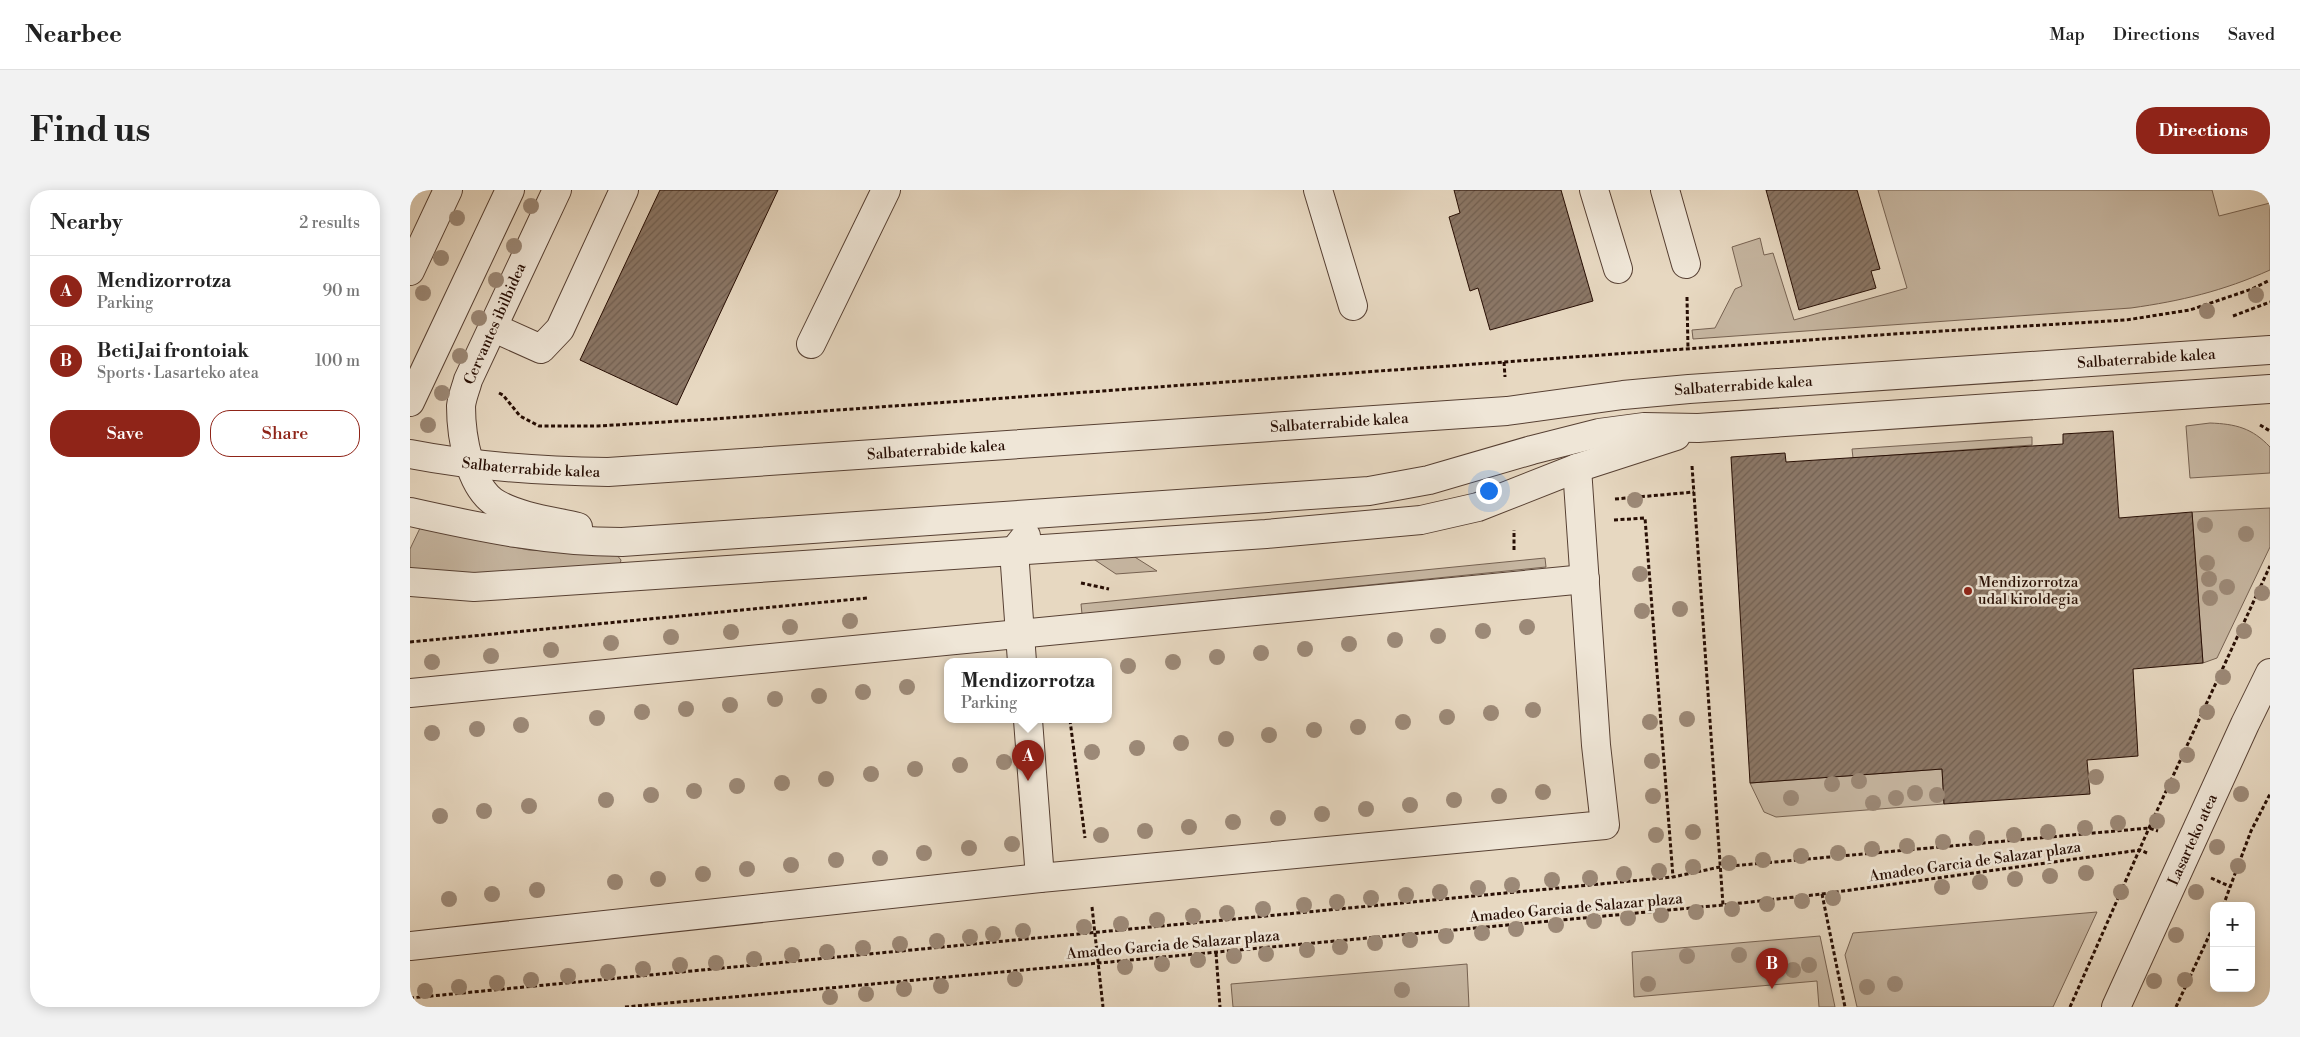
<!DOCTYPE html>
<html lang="en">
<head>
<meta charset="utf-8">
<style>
  body { margin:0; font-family:"Libre Bodoni",serif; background:#f2f2f2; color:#222 }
  .controls { position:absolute; right:15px; bottom:15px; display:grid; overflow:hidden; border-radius:10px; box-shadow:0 2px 12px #0003 }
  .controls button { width:45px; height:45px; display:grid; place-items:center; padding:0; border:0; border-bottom:1px solid #e0e0e0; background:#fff; color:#222; font:25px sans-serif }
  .you { position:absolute; left:1078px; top:300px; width:18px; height:18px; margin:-12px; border:4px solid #fff; border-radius:50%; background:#1a73e8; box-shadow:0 0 0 8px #1a73e833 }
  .badge { display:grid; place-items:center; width:32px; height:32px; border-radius:50%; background:#8f2418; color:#fff; font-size:16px; font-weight:700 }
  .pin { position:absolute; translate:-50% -41px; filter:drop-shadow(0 1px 2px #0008) }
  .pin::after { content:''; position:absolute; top:26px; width:18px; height:15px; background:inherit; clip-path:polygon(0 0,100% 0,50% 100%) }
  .popup { position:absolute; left:534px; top:468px; width:168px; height:65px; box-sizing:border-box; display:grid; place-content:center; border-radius:10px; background:#fff; filter:drop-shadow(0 1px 4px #0005); font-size:16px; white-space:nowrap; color:#767676 }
  .popup b { font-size:19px; color:#222 }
  .popup::after { content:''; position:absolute; left:50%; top:100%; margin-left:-10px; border:10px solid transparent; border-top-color:#fff }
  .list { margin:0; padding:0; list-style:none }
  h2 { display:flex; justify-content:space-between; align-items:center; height:65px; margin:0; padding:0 20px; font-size:21px }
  h2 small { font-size:16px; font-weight:400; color:#767676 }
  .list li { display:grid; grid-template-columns:32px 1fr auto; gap:15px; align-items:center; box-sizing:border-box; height:70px; padding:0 20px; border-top:1px solid #e0e0e0 }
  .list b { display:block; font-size:19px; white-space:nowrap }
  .list p { margin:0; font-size:16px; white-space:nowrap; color:#767676 }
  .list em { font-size:16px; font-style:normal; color:#767676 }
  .actions { display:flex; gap:10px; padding:15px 20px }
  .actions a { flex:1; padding:11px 0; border:1px solid #8f2418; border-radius:20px; text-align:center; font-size:18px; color:#8f2418 }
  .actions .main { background:#8f2418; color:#fff }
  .map { position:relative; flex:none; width:1860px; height:817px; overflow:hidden; border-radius:20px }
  header { display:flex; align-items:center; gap:30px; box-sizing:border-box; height:70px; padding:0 25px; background:#fff; border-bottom:1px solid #e0e0e0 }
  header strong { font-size:24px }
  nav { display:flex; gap:28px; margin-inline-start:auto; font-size:18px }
  .intro { display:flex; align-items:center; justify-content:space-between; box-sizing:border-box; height:120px; padding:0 30px }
  h1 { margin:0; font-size:35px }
  .button { padding:12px 22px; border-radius:20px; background:#8f2418; color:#fff; font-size:18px; font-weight:700 }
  main { display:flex; gap:30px; padding:0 30px }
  aside { flex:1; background:#fff; border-radius:20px; box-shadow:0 2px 12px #0003 }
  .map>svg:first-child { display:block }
  .grass { fill:#c6b6a1; stroke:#766252 }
  .building { fill:url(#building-hatch); stroke:#270e04 }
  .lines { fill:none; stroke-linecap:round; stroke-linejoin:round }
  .minor-casing { stroke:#574033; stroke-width:30 }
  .path { stroke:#270e04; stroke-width:3; stroke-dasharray:4 2.5; stroke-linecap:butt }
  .minor { stroke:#efe6d7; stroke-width:28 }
  .tree { fill:#9c8977 }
  .poi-dot { fill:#8f2418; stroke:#efe6d7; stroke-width:2 }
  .labels { text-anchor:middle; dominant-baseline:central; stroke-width:5; stroke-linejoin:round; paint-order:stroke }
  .street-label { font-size:15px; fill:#270e04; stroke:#efe6d7 }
  .poi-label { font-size:15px; fill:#270e04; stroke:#efe6d7; text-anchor:start }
</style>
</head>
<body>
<header>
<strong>Nearbee</strong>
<nav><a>Map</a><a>Directions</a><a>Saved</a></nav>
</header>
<div class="intro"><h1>Find us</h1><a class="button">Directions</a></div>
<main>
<aside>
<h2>Nearby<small>2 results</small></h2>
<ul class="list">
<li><span class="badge">A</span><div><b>Mendizorrotza</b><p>Parking</p></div><em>90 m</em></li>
<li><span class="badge">B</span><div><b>Beti Jai frontoiak</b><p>Sports · Lasarteko atea</p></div><em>100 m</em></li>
</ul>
<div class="actions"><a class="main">Save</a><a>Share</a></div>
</aside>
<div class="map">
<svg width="1860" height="817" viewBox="0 0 1860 817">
  <defs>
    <pattern id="building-hatch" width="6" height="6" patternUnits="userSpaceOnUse" patternTransform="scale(1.25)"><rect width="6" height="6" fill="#8b7766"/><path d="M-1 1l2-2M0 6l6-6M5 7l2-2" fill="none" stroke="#726052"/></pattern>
  </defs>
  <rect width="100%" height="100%" fill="#e7d8c1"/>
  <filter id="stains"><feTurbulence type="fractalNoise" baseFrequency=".004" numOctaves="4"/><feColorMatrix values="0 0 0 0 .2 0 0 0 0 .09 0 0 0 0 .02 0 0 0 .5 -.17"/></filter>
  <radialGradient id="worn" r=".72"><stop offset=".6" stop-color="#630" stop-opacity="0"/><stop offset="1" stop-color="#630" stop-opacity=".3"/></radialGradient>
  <!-- grass -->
  <g class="grass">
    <path d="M 1468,0 L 1802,0 L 1809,26 L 1860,13 L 1860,80 C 1813,101 1771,111 1721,118 L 1283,149 L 1282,140 L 1305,138 L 1325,99 L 1332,96 L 1322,57 L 1350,48 L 1354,65 L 1363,63 L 1384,130 L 1497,98 Z"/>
    <path d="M 1800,233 C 1826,234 1842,238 1860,257 L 1860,283 L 1780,288 L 1776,236 Z"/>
    <polygon points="1622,247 1622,255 1443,268 1442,259"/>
    <polygon points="1860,318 1860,357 1807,468 1793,473 1782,322"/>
    <polygon points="11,336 78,352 119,360 206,364 211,370 210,374 70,386 0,379 0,359"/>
    <polygon points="720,364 747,381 706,384 679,366"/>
    <polygon points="1135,368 1136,377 672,424 671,414"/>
    <polygon points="1532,579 1534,614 1366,627 1354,622 1340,593"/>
    <polygon points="1687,722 1643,817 1447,817 1435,765 1443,743"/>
    <polygon points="1410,746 1425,817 1409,817 1407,791 1224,807 1222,762"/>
    <polygon points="1057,774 1059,817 823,817 821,794"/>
  </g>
  <!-- building -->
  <g class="building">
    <polygon points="250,0 368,0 267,215 170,170"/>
    <polygon points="1044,0 1151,0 1183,111 1080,140 1068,98 1060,101 1039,27 1050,23"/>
    <polygon points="1356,0 1447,0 1470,79 1461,81 1466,98 1389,120"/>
    <polygon points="1703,241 1709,328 1782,322 1793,473 1723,479 1728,566 1677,570 1680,604 1534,614 1532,579 1340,593 1321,267 1375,263 1376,272 1653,254 1653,244"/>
  </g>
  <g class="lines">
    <!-- minor casing -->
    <g class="minor-casing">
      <g id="minor">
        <path d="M 147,0 L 58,190 C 56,198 52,207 51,216 C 51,245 59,298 87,314 C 110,327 142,331 168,337"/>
        <polyline points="908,0 943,116"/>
        <polyline points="1184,0 1208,79"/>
        <polyline points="1255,0 1276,74"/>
        <polyline points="0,81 38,0"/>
        <polyline points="82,137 131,159 150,139 214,0"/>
        <polyline points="401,154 476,0"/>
        <polyline points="0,212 100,0"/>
        <path id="s1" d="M 0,264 C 66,277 131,281 198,282 L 1097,221 L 1213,205 L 1279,199 L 1860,160"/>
        <path d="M 0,322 C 71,338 140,352 212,352 L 959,301 L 1019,290 L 1122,260 L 1189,243 L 1234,237 L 1288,238 L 1860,199"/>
        <polyline points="0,392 64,397 125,393 856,344 1011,330 1068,317 1167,278 1266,246"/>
        <polyline points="612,472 604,361 616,346"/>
        <polyline points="0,503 1175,389"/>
        <polyline points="618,530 630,688"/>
        <polyline points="0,756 630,688 1195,635 1186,555 1167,278"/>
        <path id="s2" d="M 1706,817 L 1835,534 L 1860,483"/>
      </g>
    </g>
    <!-- path -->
    <g class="path">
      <polyline points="1277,107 1278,159"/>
      <polyline points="1823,126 1860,112"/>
      <polyline points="1094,172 1095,187"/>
      <polyline points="89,203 93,205 110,226 129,236 188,236 303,229 1483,144 1716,130 1780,120 1842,99 1860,90"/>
      <polyline points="1850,235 1860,241"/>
      <polyline points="1282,276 1313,715 1412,704 1730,660 1737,663"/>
      <polyline points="1205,309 1284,302"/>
      <polyline points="1204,330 1235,328 1263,687"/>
      <polyline points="1104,360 1104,340"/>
      <polyline points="671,393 699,399"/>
      <polyline points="0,452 457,408"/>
      <polyline points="660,530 675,648"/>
      <polyline points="1801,688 1821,697"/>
      <polyline points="1412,704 1435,817"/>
      <polyline points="1813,716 1841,641 1860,604"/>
      <polyline points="682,717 693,817"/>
      <polyline points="806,763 810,817"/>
      <polyline points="0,808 1263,687 1310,677 1739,638 1748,641"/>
      <polyline points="215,817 1313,715"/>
      <polyline points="1660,817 1739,638 1860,376"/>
      <polyline points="1766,817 1804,735"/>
    </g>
    <!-- minor -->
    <use href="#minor" class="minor"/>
  </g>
  <!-- trees -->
  <g class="tree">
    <circle cx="121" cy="16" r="8"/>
    <circle cx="47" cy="28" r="8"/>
    <circle cx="104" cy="56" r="8"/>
    <circle cx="31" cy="68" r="8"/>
    <circle cx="86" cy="90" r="8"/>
    <circle cx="13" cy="103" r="8"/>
    <circle cx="1846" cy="105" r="8"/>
    <circle cx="1797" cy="121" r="8"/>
    <circle cx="69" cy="128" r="8"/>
    <circle cx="50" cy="166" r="8"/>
    <circle cx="32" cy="203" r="8"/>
    <circle cx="18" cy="235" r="8"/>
    <circle cx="1225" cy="310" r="8"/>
    <circle cx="1795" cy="335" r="8"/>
    <circle cx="1836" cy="344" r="8"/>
    <circle cx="1797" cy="373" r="8"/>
    <circle cx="1230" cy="384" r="8"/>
    <circle cx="1799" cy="389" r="8"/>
    <circle cx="1817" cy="397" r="8"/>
    <circle cx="1852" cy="403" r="8"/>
    <circle cx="1800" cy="408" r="8"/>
    <circle cx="1270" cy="419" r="8"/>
    <circle cx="1232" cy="421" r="8"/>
    <circle cx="440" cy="431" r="8"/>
    <circle cx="380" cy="437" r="8"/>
    <circle cx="1117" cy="437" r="8"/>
    <circle cx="1073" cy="441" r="8"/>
    <circle cx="1834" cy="441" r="8"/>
    <circle cx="321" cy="442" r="8"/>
    <circle cx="1028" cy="446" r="8"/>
    <circle cx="261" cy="447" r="8"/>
    <circle cx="985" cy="450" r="8"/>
    <circle cx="201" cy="453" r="8"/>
    <circle cx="939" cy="454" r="8"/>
    <circle cx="895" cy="459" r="8"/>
    <circle cx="141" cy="460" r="8"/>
    <circle cx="851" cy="463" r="8"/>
    <circle cx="81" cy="466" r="8"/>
    <circle cx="807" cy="467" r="8"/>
    <circle cx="22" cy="472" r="8"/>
    <circle cx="763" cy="472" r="8"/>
    <circle cx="718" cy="476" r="8"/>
    <circle cx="1813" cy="487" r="8"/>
    <circle cx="497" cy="497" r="8"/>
    <circle cx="453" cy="502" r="8"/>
    <circle cx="409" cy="506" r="8"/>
    <circle cx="365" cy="509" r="8"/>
    <circle cx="320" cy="515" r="8"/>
    <circle cx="276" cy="519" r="8"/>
    <circle cx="1123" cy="520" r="8"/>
    <circle cx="232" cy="522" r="8"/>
    <circle cx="1797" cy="522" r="8"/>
    <circle cx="1081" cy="523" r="8"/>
    <circle cx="1037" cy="527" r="8"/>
    <circle cx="187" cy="528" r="8"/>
    <circle cx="1277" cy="529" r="8"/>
    <circle cx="993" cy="532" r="8"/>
    <circle cx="1240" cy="532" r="8"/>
    <circle cx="111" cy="535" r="8"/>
    <circle cx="948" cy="537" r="8"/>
    <circle cx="67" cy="539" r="8"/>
    <circle cx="904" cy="540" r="8"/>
    <circle cx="22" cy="543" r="8"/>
    <circle cx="859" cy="545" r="8"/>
    <circle cx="816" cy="549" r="8"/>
    <circle cx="771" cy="553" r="8"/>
    <circle cx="727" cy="558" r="8"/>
    <circle cx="682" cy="562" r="8"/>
    <circle cx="1777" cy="565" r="8"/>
    <circle cx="1242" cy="571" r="8"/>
    <circle cx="594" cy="572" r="8"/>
    <circle cx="550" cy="575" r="8"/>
    <circle cx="505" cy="579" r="8"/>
    <circle cx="461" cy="584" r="8"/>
    <circle cx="1686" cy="587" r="8"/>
    <circle cx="416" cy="589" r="8"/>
    <circle cx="1449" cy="591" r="8"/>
    <circle cx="372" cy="593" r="8"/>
    <circle cx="1422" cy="594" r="8"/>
    <circle cx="327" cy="596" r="8"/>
    <circle cx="1762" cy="596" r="8"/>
    <circle cx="284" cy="601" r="8"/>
    <circle cx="1133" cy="602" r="8"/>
    <circle cx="1505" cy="603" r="8"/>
    <circle cx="1831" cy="604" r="8"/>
    <circle cx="241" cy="605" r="8"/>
    <circle cx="1527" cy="605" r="8"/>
    <circle cx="1089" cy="606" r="8"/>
    <circle cx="1243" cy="606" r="8"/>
    <circle cx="1381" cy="608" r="8"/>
    <circle cx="1486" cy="608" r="8"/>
    <circle cx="196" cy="610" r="8"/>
    <circle cx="1044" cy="610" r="8"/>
    <circle cx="1463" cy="613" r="8"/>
    <circle cx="1000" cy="615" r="8"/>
    <circle cx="119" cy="616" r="8"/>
    <circle cx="956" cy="619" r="8"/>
    <circle cx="74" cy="621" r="8"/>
    <circle cx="912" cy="624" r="8"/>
    <circle cx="30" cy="626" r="8"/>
    <circle cx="868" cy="628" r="8"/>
    <circle cx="1747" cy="631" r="8"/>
    <circle cx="823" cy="632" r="8"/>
    <circle cx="1708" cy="633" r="8"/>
    <circle cx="779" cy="637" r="8"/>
    <circle cx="1675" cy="638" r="8"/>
    <circle cx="735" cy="641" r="8"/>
    <circle cx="1283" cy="642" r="8"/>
    <circle cx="1638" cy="642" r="8"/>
    <circle cx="691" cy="645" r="8"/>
    <circle cx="1246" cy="645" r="8"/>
    <circle cx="1604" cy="645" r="8"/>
    <circle cx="1567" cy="648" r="8"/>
    <circle cx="1533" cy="652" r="8"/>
    <circle cx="602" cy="654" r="8"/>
    <circle cx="1497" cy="656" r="8"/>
    <circle cx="1807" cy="657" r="8"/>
    <circle cx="559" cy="658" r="8"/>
    <circle cx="1462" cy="659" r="8"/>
    <circle cx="514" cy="663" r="8"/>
    <circle cx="1428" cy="663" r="8"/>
    <circle cx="1391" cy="666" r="8"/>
    <circle cx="470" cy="668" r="8"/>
    <circle cx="426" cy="670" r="8"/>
    <circle cx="1353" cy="670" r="8"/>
    <circle cx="1319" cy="673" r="8"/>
    <circle cx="381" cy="675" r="8"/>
    <circle cx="1828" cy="676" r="8"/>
    <circle cx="1283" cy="677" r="8"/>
    <circle cx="337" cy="679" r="8"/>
    <circle cx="1249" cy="681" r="8"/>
    <circle cx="1676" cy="683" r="8"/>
    <circle cx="293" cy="684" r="8"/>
    <circle cx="1214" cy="684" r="8"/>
    <circle cx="1640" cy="686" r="8"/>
    <circle cx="1180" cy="688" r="8"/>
    <circle cx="248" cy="689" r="8"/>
    <circle cx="1605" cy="689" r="8"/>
    <circle cx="1142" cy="690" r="8"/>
    <circle cx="205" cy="692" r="8"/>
    <circle cx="1570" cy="692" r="8"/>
    <circle cx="1102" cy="695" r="8"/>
    <circle cx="1532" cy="697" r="8"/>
    <circle cx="1068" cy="698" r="8"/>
    <circle cx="127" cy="700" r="8"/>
    <circle cx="1030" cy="702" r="8"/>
    <circle cx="1711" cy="702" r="8"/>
    <circle cx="1786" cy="702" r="8"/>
    <circle cx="82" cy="704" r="8"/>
    <circle cx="996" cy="705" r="8"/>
    <circle cx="961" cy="708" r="8"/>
    <circle cx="1423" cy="708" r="8"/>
    <circle cx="39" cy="709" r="8"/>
    <circle cx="1392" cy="711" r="8"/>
    <circle cx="927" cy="712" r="8"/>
    <circle cx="1357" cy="714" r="8"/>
    <circle cx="894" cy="715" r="8"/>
    <circle cx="853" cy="719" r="8"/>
    <circle cx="1322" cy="719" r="8"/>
    <circle cx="1286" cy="722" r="8"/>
    <circle cx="817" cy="723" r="8"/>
    <circle cx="1251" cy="725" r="8"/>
    <circle cx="783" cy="726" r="8"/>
    <circle cx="1218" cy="728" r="8"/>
    <circle cx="747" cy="730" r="8"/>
    <circle cx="1184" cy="731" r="8"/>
    <circle cx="711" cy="734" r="8"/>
    <circle cx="1146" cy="735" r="8"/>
    <circle cx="674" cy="737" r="8"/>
    <circle cx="1106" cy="739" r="8"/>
    <circle cx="613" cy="741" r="8"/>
    <circle cx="1072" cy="743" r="8"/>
    <circle cx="583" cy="744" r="8"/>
    <circle cx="1766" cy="745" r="8"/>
    <circle cx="1036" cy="746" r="8"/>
    <circle cx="560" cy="747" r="8"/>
    <circle cx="1000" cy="750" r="8"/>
    <circle cx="527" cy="751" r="8"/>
    <circle cx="965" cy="753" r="8"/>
    <circle cx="490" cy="754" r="8"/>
    <circle cx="930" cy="757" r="8"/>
    <circle cx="453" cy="758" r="8"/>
    <circle cx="897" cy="760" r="8"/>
    <circle cx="417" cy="762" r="8"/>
    <circle cx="856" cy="764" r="8"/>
    <circle cx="382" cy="765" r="8"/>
    <circle cx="1329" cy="765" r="8"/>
    <circle cx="824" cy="766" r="8"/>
    <circle cx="1277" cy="766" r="8"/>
    <circle cx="344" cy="769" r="8"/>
    <circle cx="788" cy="770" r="8"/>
    <circle cx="306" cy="773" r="8"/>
    <circle cx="752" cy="774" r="8"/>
    <circle cx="270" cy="775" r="8"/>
    <circle cx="1399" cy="775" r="8"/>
    <circle cx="715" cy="777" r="8"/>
    <circle cx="233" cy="779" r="8"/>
    <circle cx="1356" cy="779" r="8"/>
    <circle cx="1383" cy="780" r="8"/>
    <circle cx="198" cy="782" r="8"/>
    <circle cx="158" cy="786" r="8"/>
    <circle cx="605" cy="789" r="8"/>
    <circle cx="121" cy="790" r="8"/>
    <circle cx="1775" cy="790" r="8"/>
    <circle cx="1744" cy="791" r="8"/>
    <circle cx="87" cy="793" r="8"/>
    <circle cx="1238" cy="794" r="8"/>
    <circle cx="1485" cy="794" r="8"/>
    <circle cx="531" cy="796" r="8"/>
    <circle cx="49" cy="797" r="8"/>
    <circle cx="1457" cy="797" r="8"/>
    <circle cx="494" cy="799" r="8"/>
    <circle cx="992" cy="800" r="8"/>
    <circle cx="15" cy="801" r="8"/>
    <circle cx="456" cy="804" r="8"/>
    <circle cx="420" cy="807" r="8"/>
  </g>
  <!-- markers -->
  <circle class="poi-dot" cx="1558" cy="401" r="5"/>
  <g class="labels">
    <!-- street labels -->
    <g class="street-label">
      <text transform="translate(85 134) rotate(-66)">Cervantes ibilbidea</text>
      <text stroke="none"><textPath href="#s1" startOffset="1742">Salbaterrabide kalea</textPath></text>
      <text stroke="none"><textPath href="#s1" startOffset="1338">Salbaterrabide kalea</textPath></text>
      <text stroke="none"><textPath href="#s1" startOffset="932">Salbaterrabide kalea</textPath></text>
      <text stroke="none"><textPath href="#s1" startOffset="528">Salbaterrabide kalea</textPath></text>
      <text stroke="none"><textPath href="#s1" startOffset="122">Salbaterrabide kalea</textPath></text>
      <text stroke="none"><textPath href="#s2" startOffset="184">Lasarteko atea</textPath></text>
      <text transform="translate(1565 672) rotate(-8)">Amadeo Garcia de Salazar plaza</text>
      <text transform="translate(1166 718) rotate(-5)">Amadeo Garcia de Salazar plaza</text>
      <text transform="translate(763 755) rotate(-5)">Amadeo Garcia de Salazar plaza</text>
    </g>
    <!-- poi labels -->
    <g class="poi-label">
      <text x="1568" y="392">Mendizorrotza<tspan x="1568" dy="17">udal kiroldegia</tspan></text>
    </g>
  </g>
  <rect width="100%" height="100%" filter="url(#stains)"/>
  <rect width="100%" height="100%" fill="url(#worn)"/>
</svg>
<div class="controls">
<button>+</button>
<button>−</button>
</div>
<div class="you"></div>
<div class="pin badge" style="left:618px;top:591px">A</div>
<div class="popup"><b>Mendizorrotza</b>Parking</div>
<div class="pin badge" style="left:1362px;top:799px">B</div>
</div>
</main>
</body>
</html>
